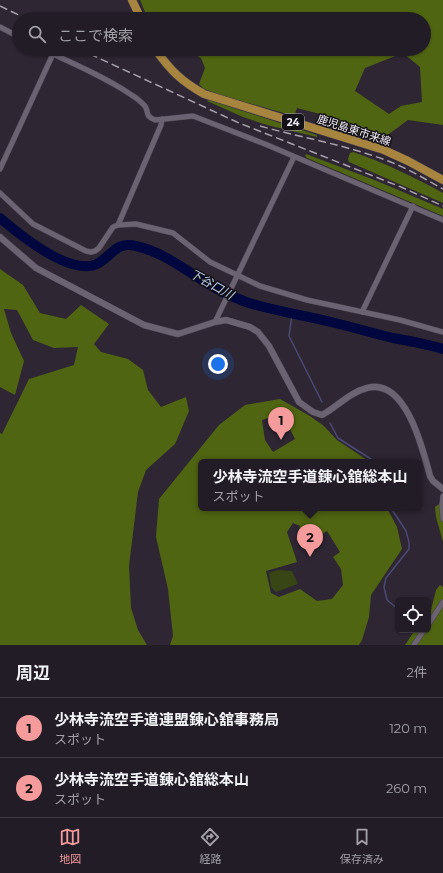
<!DOCTYPE html>
<html lang="ja">
<head>
<meta charset="utf-8">
<style>
  body { margin:0; font-family:Montserrat,"Noto Sans JP",sans-serif; background:#2a252e; color:#f1f3f6 }
  .controls { position:absolute; right:12px; bottom:12px; display:grid; overflow:hidden; border-radius:6px; box-shadow:0 1px 3px #0004 }
  .controls button { width:36px; height:36px; display:grid; place-items:center; padding:0; border:0; border-bottom:1px solid #3f3a43; background:#221c26; color:#f1f3f6; font:20px sans-serif }
  .you { position:absolute; left:218px; top:364px; width:14px; height:14px; margin:-10px; border:3px solid #fff; border-radius:50%; background:#1a73e8; box-shadow:0 0 0 6px #1a73e833 }
  .badge { display:grid; place-items:center; width:26px; height:26px; border-radius:50%; background:#f59b9c; color:#111; font-size:13px; font-weight:700 }
  .pin { position:absolute; translate:-50% -33px; filter:drop-shadow(0 1px 2px #0008) }
  .pin::after { content:''; position:absolute; top:21px; width:14px; height:12px; background:inherit; clip-path:polygon(0 0,100% 0,50% 100%) }
  .popup { position:absolute; left:198px; top:459px; width:224px; height:52px; box-sizing:border-box; display:grid; place-content:center; border-radius:6px; background:#221c26; filter:drop-shadow(0 1px 3px #0005); font-size:13px; white-space:nowrap; color:#a2a1a7 }
  .popup b { font-size:15px; color:#f1f3f6 }
  .popup::after { content:''; position:absolute; left:50%; top:100%; margin-left:-8px; border:8px solid transparent; border-top-color:#221c26 }
  .list { margin:0; padding:0; list-style:none }
  h2 { display:flex; justify-content:space-between; align-items:center; height:52px; margin:0; padding:0 16px; font-size:17px }
  h2 small { font-size:13px; font-weight:400; color:#a2a1a7 }
  .list li { display:grid; grid-template-columns:26px 1fr auto; gap:12px; align-items:center; box-sizing:border-box; height:60px; padding:0 16px; border-top:1px solid #3f3a43 }
  .list b { display:block; font-size:15px; white-space:nowrap }
  .list p { margin:0; font-size:13px; white-space:nowrap; color:#a2a1a7 }
  .list em { font-size:13px; font-style:normal; color:#a2a1a7 }
  .icon { flex:none; width:22px; height:22px; fill:none; stroke:currentColor; stroke-width:2; stroke-linecap:round; stroke-linejoin:round }
  .map { position:relative; flex:none; width:443px; height:645px; overflow:hidden }
  .search { position:absolute; background:#221c26; box-shadow:0 1px 3px #0004; left:12px; right:12px; top:12px; height:44px; display:flex; align-items:center; gap:10px; box-sizing:border-box; padding:0 14px; border-radius:22px; color:#a2a1a7; font-size:15px }
  .sheet { height:172px; background:#221c26 }
  nav { display:flex; justify-content:space-around; align-items:center; box-sizing:border-box; height:56px; border-top:1px solid #3f3a43; background:#221c26; font-size:11px; color:#a2a1a7 }
  nav a { display:grid; justify-items:center; gap:2px }
  nav .on { color:#f59b9c }
  .map>svg:first-child { display:block }
  .green { fill:#384515 }
  .forest { fill:#506512; fill-rule:evenodd }
  .lines { fill:none; stroke-linecap:round; stroke-linejoin:round }
  .stream { stroke:#494b75; stroke-width:1.5 }
  .river { stroke:#00063e; stroke-width:10 }
  .minor-casing { stroke:#4b4450; stroke-width:6 }
  .tertiary-casing { stroke:#4b4450; stroke-width:7 }
  .primary-casing { stroke:#4b4450; stroke-width:9 }
  .minor { stroke:#6b6372; stroke-width:5 }
  .tertiary { stroke:#6b6372; stroke-width:6 }
  .primary { stroke:#a8853e; stroke-width:8 }
  .rail { stroke:#a7a1ac; stroke-width:1.5; stroke-dasharray:8 4; stroke-linecap:butt }
  .labels { text-anchor:middle; dominant-baseline:central; stroke-width:3; stroke-linejoin:round; paint-order:stroke }
  .shield { fill:#141117; stroke:#afabb3; stroke-width:1 }
  .shield-label { font-size:10px; font-weight:bold; fill:#f2edf6 }
  .street-label { font-size:11px; fill:#f2edf6; stroke:#141117 }
  .water-label { font-size:12px; font-style:italic; fill:#b7cdf0; stroke:#141117 }
</style>
</head>
<body>
<div class="map">
<svg width="443" height="645" viewBox="0 0 443 645">
  <rect width="100%" height="100%" fill="#2e2633"/>
  <!-- green -->
  <polygon class="green" points="278,570 292,571 298,584 276,592 271,587 269,573"/>
  <!-- forest -->
  <g class="forest">
    <path d="M 140,0 L 443,0 L 443,125 L 408,120 L 378,142 L 320,124 L 320,114 L 297,108 L 294,116 L 224,96 L 204,89 L 199,84 L 205,68 L 201,58 L 188,51 L 177,50 L 167,54 L 163,49 L 424,49 L 424,19 L 148,19 ZM 403,53 L 420,67 L 422,102 L 401,106 L 389,114 L 355,91 L 365,68 Z"/>
    <polygon points="209,100 317,135 317,137 267,125 243,117 207,101"/>
    <path d="M 353,152 C 385,163 414,177 443,193 L 443,203 L 349,162 L 348,159 L 350,153 Z"/>
    <polygon points="306,154 377,181 443,209 443,216 307,158 305,156"/>
    <polygon points="0,269 23,285 40,313 66,319 81,305 109,324 94,344 101,352 128,359 143,370 148,390 161,407 186,397 189,411 175,444 146,470 138,492 129,566 131,608 138,630 147,645 0,645 0,433 2,434 29,379 74,365 78,347 54,348 33,340 17,310 4,309 11,333 24,361 15,395 0,387"/>
    <path d="M 280,399 L 310,416 L 324,426 L 337,440 L 370,462 L 201,462 L 201,508 L 387,508 L 397,527 L 402,549 L 371,595 L 369,617 L 362,640 L 359,645 L 170,645 L 173,636 L 168,589 L 156,537 L 159,499 L 219,425 L 245,405 ZM 282,414 L 295,439 L 273,452 L 265,440 L 262,420 ZM 293,523 L 300,526 L 296,540 L 314,539 L 327,531 L 340,552 L 333,557 L 341,569 L 343,585 L 332,599 L 317,601 L 300,589 L 279,597 L 271,593 L 266,571 L 297,562 L 287,532 Z"/>
    <polygon points="443,501 443,542 436,517 435,507"/>
    <polygon points="440,585 443,587 443,645 405,645 415,630 428,630 428,613 431,610 436,590"/>
  </g>
  <g class="lines">
    <!-- stream -->
    <g class="stream">
      <polyline points="292,315 289,336 322,402"/>
      <polyline points="330,423 338,438 371,459 372,462"/>
      <polyline points="391,508 406,531 409,542 409,549 386,578 384,587 387,600 398,609"/>
      <polyline points="417,630 417,632"/>
    </g>
    <!-- river -->
    <path class="river" d="M 0,218 C 20,235 70,276 97,264 C 112,256 116,241 136,246 C 168,253 193,277 221,291 C 229,295 238,299 246,302 C 274,311 303,315 331,322 C 352,327 372,333 393,338 C 410,341 427,344 443,349"/>
    <!-- minor casing -->
    <g class="minor-casing">
      <g id="minor">
        <polyline points="0,27 19,37"/>
        <path d="M 43,49 C 73,64 106,77 133,96 C 137,98 142,103 145,106 C 149,113 145,116 155,120 L 193,116 L 265,144 L 443,220"/>
        <polyline points="0,169 53,54"/>
        <polyline points="0,193 33,224 86,251 91,252 95,251 99,248 113,227 118,225 136,224 173,233 210,262 260,286 307,300 400,320 443,332"/>
        <polyline points="118,225 161,125 162,119"/>
        <polyline points="362,312 413,206"/>
        <polyline points="215,322 294,157"/>
        <polyline points="443,496 442,505 443,519"/>
        <polyline points="428,625 443,602"/>
        <polyline points="414,645 424,630"/>
      </g>
    </g>
    <!-- tertiary casing -->
    <g class="tertiary-casing">
      <path id="tertiary" d="M 0,237 L 36,268 L 144,325 L 178,334 L 215,322 L 226,320 L 250,327 L 258,332 L 269,346 L 299,402 L 313,412 L 322,415 C 337,407 350,392 367,388 C 406,377 423,450 430,476 L 433,481 L 443,489"/>
    </g>
    <!-- primary casing -->
    <g class="primary-casing">
      <g id="primary">
        <polyline points="132,0 141,19"/>
        <path d="M 155,49 C 171,71 181,81 204,94 L 384,150 L 408,161 L 443,180"/>
      </g>
    </g>
    <!-- minor -->
    <use href="#minor" class="minor"/>
    <!-- tertiary -->
    <use href="#tertiary" class="tertiary"/>
    <!-- primary -->
    <use href="#primary" class="primary"/>
    <!-- rail -->
    <g class="rail">
      <polyline points="0,6 27,19"/>
      <polyline points="79,49 239,123 401,187 443,206"/>
      <path d="M 260,126 C 303,138 346,145 388,161 C 407,168 425,179 443,189"/>
    </g>
  </g>
  <g class="labels">
    <!-- shield labels -->
    <rect class="shield" x="282" y="114" width="22" height="16" rx="3"/>
    <g class="shield-label">
      <text x="293" y="122">24</text>
    </g>
    <!-- street labels -->
    <g class="street-label">
      <text transform="translate(354 130) rotate(18)">鹿児島東市来線</text>
    </g>
    <!-- water labels -->
    <g class="water-label">
      <text transform="translate(212 284) rotate(29)">下谷口川</text>
    </g>
  </g>
</svg>
<div class="controls">
<button><svg class="icon" aria-label="locate" viewBox="0 0 24 24"><circle cx="12" cy="12" r="6"/><path d="M12 2v4M12 18v4M2 12h4M18 12h4"/></svg></button>
</div>
<div class="you"></div>
<div class="pin badge" style="left:281px;top:440px">1</div>
<div class="pin badge" style="left:310px;top:557px">2</div>
<div class="popup"><b>少林寺流空手道錬心舘総本山</b>スポット</div>
<div class="search"><svg class="icon" aria-label="search" viewBox="0 0 24 24"><circle cx="10" cy="10" r="6"/><path d="M15 15l6 6"/></svg>ここで検索</div>
</div>
<section class="sheet">
<h2>周辺<small>2件</small></h2>
<ul class="list">
<li><span class="badge">1</span><div><b>少林寺流空手道連盟錬心舘事務局</b><p>スポット</p></div><em>120 m</em></li>
<li><span class="badge">2</span><div><b>少林寺流空手道錬心舘総本山</b><p>スポット</p></div><em>260 m</em></li>
</ul>
</section>
<nav>
<a class="on"><svg class="icon" aria-label="map" viewBox="0 0 24 24"><path d="M3 6l6-2 6 2 6-2v14l-6 2-6-2-6 2zM9 4v14M15 6v14"/></svg>地図</a>
<a><svg class="icon" aria-label="directions" viewBox="0 0 24 24"><path d="M12 3l9 9-9 9-9-9zM9 14v-3h6M13 9l2 2-2 2"/></svg>経路</a>
<a><svg class="icon" aria-label="saved" viewBox="0 0 24 24"><path d="M7 4h10v16l-5-4-5 4z"/></svg>保存済み</a>
</nav>
</body>
</html>
